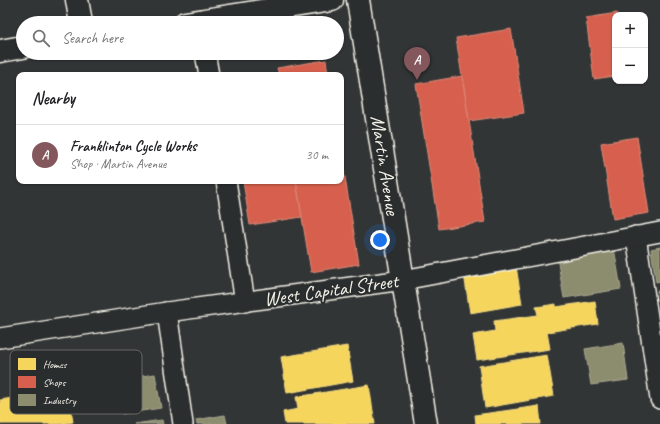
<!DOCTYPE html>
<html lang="en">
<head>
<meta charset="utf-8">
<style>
  body { margin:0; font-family:Caveat,sans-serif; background:#f2f2f2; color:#202124 }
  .controls { position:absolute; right:12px; top:12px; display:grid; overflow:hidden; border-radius:8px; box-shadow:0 1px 3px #0004 }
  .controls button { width:36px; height:36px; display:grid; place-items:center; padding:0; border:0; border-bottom:1px solid #e0e0e0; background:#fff; color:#202124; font:20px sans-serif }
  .you { position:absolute; left:380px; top:240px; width:14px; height:14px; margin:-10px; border:3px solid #fff; border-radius:50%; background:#1a73e8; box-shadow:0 0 0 6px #1a73e833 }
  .badge { display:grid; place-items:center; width:26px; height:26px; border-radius:50%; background:#84575d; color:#fff; font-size:13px; font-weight:700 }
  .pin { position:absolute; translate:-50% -33px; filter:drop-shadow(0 1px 2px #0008) }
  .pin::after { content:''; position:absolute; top:21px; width:14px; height:12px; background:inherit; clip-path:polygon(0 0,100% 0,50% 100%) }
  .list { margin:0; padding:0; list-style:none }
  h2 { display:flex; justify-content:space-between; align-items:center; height:52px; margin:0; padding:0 16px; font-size:17px }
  h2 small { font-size:13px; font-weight:400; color:#757577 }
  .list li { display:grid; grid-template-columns:26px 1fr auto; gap:12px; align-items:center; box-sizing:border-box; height:60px; padding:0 16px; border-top:1px solid #e0e0e0 }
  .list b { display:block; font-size:15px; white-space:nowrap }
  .list p { margin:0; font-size:13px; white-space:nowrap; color:#757577 }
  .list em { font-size:13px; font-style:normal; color:#757577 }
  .icon { flex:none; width:22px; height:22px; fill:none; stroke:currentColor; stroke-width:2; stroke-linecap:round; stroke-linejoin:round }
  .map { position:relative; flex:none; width:660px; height:424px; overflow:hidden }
  .search { position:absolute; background:#fff; box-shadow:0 1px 3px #0004; left:16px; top:16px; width:328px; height:44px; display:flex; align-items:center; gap:10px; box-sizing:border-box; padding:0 14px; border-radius:22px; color:#757577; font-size:15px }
  .panel { position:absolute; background:#fff; box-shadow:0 1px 3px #0004; left:16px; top:72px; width:328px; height:112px; border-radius:8px }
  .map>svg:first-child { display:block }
  .homes { fill:#f6d55c; stroke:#f5dd86 }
  .shops { fill:#d6604d; stroke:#df8c7c }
  .industry { fill:#8c8c6e; stroke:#abaa93 }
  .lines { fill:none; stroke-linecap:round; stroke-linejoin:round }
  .lane-casing { stroke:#f4f1e8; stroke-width:22 }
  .street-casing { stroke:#f4f1e8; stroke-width:25 }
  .primary-casing { stroke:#f4f1e8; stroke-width:25 }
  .lane { stroke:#2a2d2e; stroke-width:19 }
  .street { stroke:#2a2d2e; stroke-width:22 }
  .primary { stroke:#2a2d2e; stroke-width:22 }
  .labels { text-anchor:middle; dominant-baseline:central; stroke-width:4; stroke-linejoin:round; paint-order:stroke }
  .street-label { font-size:20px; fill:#f4f1e8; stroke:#2a2d2e }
  .key { fill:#2a2d2e; stroke:#676866; stroke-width:1 }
  .key-label { font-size:11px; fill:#f4f1e8 }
</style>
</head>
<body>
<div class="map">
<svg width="660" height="424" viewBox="0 0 660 424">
  <rect width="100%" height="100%" fill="#323535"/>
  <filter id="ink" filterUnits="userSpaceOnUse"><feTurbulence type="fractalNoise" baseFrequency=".025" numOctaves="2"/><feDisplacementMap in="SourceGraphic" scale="8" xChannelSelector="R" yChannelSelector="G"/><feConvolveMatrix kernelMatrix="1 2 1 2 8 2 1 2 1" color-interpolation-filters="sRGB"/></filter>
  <g filter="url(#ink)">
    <!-- homes -->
    <g class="homes">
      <polygon points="516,266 522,304 470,313 464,274"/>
      <polygon points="595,301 598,324 547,332 550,349 477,360 473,335 495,331 494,321 538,315 536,307 556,304 556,307"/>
      <polygon points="347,346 353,381 287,393 281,357"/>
      <polygon points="547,355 554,396 485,408 479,366"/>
      <polygon points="369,385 375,424 285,424 283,412 298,409 296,397"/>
      <polygon points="68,389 73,422 60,424 0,424 0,400"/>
      <polygon points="539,406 541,424 476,424 475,415"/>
    </g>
    <!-- shops -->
    <g class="shops">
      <polygon points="617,13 617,15 615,15 615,76 594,79 586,18"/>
      <polygon points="511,29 524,113 469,121 456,38"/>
      <polygon points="326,60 328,75 279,75 277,68"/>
      <polygon points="462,76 485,222 439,229 416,84"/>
      <polygon points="637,137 649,213 613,219 601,143"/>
      <polygon points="341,153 359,264 311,272 296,181 341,181"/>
      <polygon points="243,181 296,181 302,217 250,225"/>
    </g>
    <!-- industry -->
    <g class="industry">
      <polygon points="660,247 660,281 656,282 651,249"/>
      <polygon points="614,248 621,289 564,298 557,257"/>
      <polygon points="657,291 660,291 660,307"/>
      <polygon points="623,343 628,380 591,385 585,349"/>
      <polygon points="155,374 161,408 122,414 117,380"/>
      <polygon points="225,415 227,424 197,424 196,420"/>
      <polygon points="162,420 163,424 134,424"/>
    </g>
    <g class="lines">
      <!-- lane casing -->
      <g class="lane-casing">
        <g id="lane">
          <polyline points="205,53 209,75"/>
          <polyline points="226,181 245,302"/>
          <polyline points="636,236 660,399"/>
          <polyline points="167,312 183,424"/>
          <polyline points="0,338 167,312 403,280 660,232"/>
        </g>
      </g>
      <!-- street casing -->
      <g class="street-casing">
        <g id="street">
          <polyline points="77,0 81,23"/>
          <polyline points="358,0 426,424"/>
        </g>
      </g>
      <!-- primary casing -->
      <g class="primary-casing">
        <g id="primary">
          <polyline points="185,23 332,0"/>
          <polyline points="0,51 23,47"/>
        </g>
      </g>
      <!-- lane -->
      <use href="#lane" class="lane"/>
      <!-- street -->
      <use href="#street" class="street"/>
      <!-- primary -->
      <use href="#primary" class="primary"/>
    </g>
  </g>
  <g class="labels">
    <!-- street labels -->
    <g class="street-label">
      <text transform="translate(385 165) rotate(81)">Martin Avenue</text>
      <text transform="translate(331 290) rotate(-8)">West Capital Street</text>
    </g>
  </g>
  <!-- legend -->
  <rect x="10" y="350" width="132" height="64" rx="6" class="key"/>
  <rect x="18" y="358" width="18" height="12" fill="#f6d55c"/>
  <rect x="18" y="376" width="18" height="12" fill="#d6604d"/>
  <rect x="18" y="394" width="18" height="12" fill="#8c8c6e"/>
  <g class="key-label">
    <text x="43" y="368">Homes</text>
    <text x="43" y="386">Shops</text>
    <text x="43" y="404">Industry</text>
  </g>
</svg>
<div class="controls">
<button>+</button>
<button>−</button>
</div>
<div class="you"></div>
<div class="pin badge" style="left:417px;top:80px">A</div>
<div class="search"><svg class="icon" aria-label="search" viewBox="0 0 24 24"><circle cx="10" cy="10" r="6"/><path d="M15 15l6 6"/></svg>Search here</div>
<section class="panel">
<h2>Nearby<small></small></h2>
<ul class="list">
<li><span class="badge">A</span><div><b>Franklinton Cycle Works</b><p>Shop · Martin Avenue</p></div><em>30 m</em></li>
</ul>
</section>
</div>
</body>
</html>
